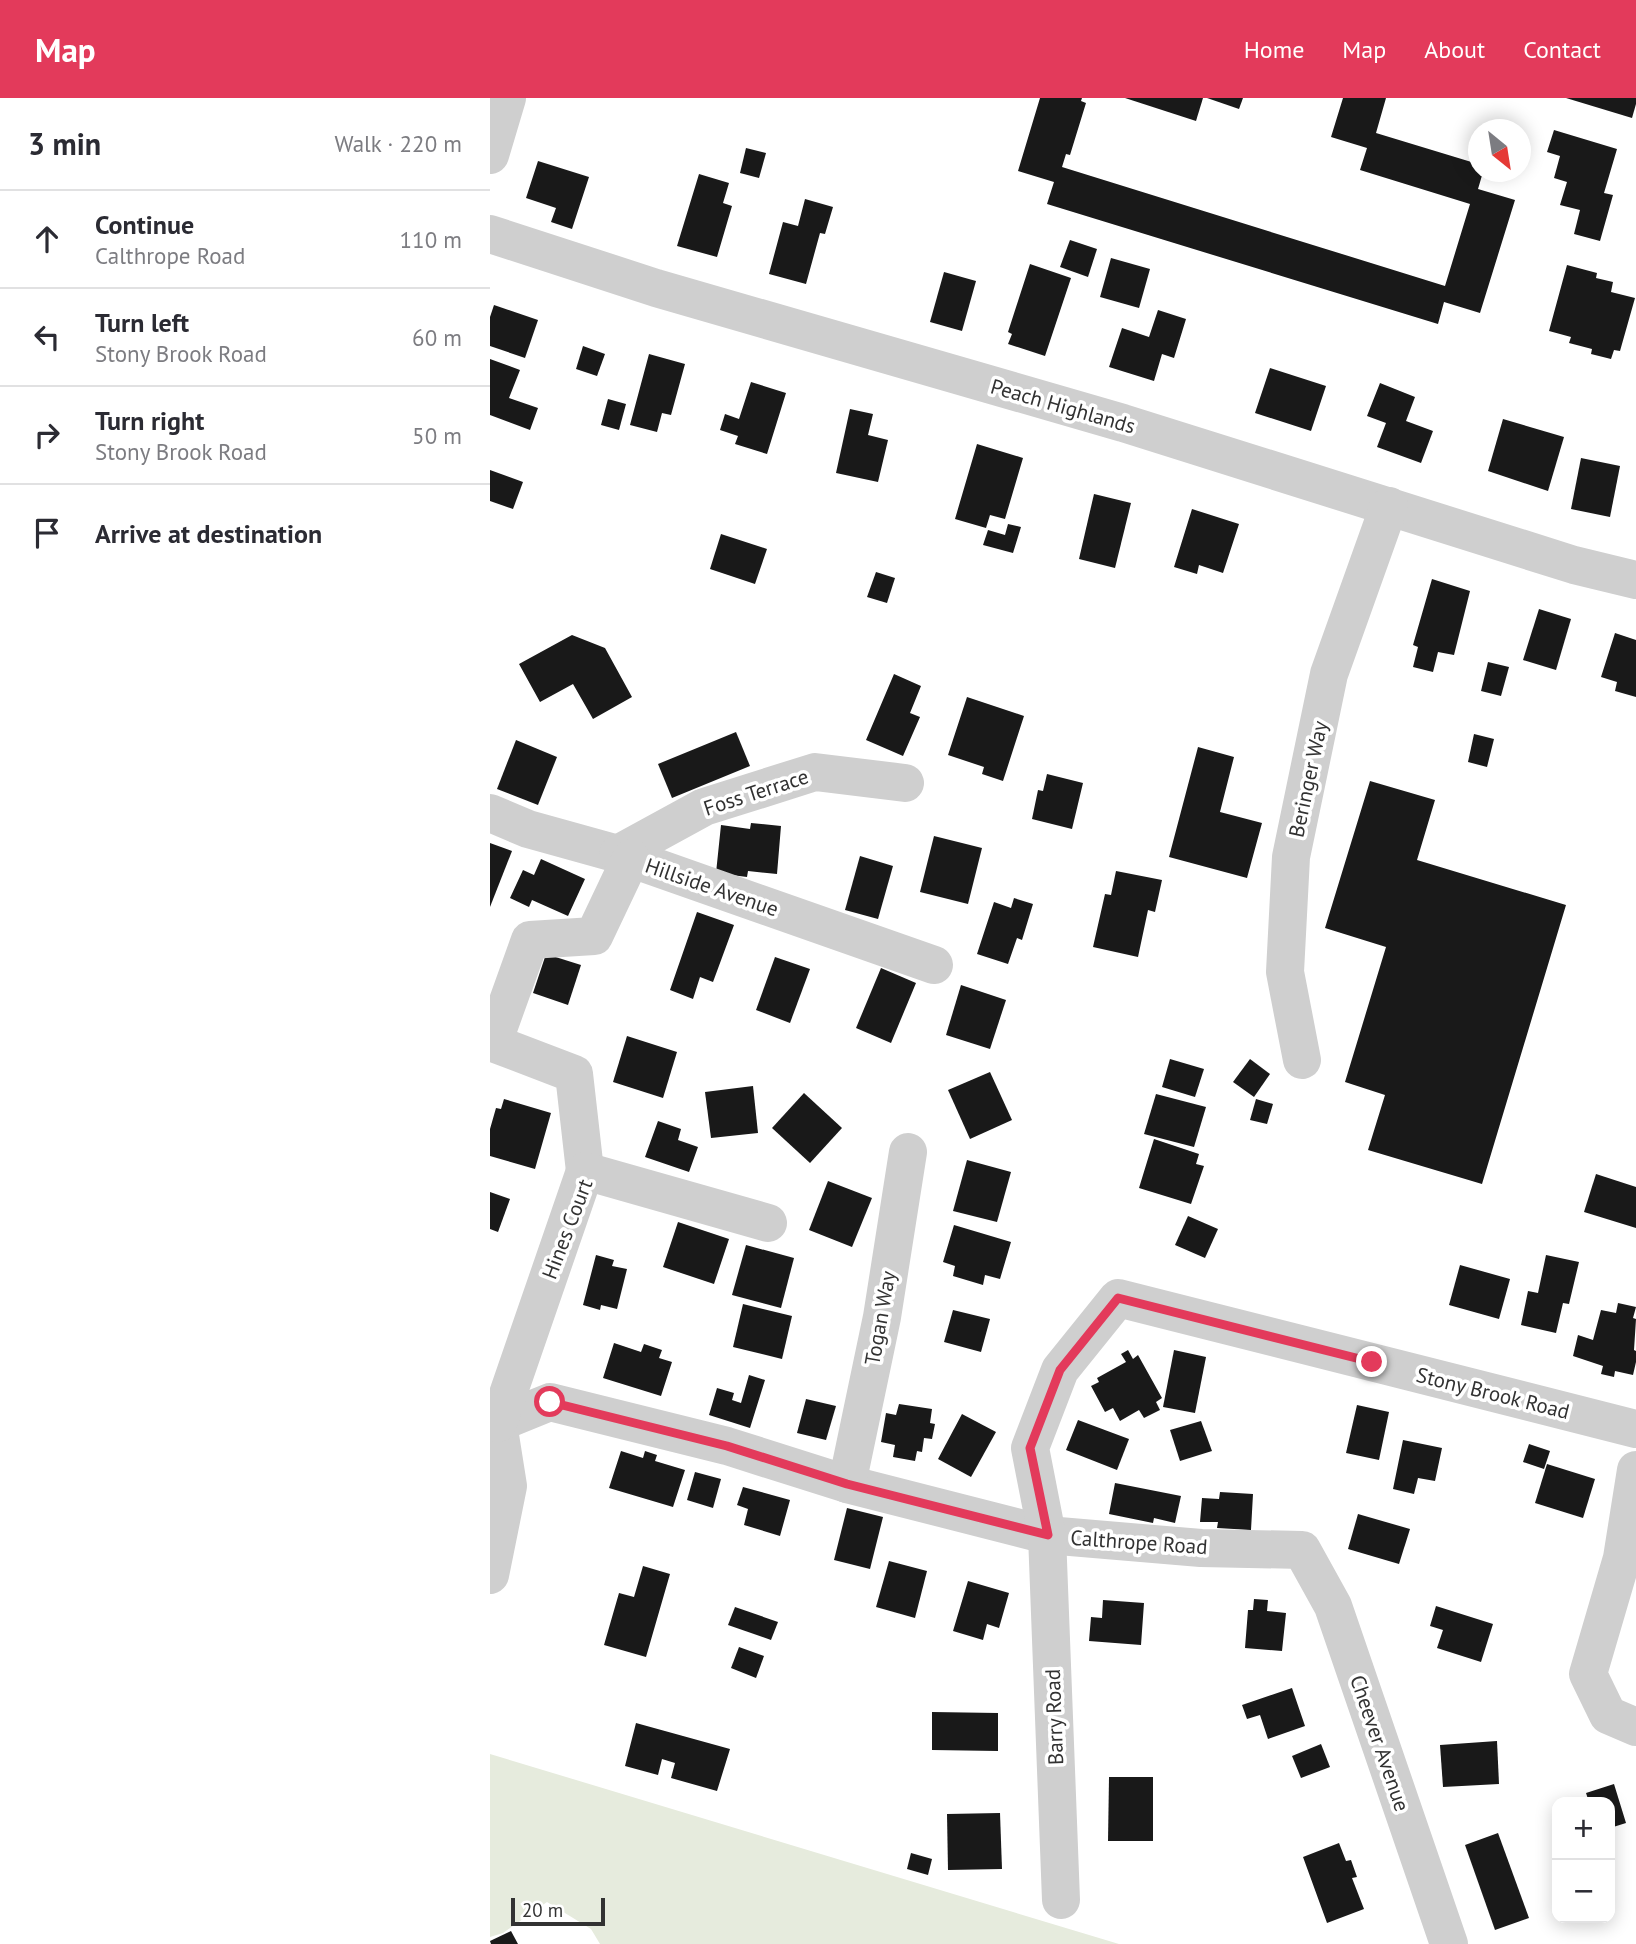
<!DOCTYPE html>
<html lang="en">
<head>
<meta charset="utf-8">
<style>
  body { margin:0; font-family:"PT Sans",sans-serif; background:#f7f7f7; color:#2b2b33 }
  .controls { position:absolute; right:21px; bottom:21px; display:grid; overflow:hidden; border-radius:14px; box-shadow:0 4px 18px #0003 }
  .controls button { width:63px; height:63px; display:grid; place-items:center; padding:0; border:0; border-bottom:2px solid #e1e1e2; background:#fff; color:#2b2b33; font:35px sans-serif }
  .compass { position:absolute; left:978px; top:21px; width:63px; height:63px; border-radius:50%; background:#fff; box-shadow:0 4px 18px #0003; rotate:150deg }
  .scale { position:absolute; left:21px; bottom:18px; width:94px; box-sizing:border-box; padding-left:7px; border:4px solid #323232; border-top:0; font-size:19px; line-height:24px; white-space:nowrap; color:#323232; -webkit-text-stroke:5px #fff; paint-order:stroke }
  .stop { position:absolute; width:21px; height:21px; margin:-16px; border:5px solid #e33a5b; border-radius:50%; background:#fff }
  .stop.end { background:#e33a5b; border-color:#fff; box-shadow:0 2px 7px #0008 }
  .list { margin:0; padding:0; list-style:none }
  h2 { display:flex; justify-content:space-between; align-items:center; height:91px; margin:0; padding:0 28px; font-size:30px }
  h2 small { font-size:23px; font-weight:400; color:#7c7c81 }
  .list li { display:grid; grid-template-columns:46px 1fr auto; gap:21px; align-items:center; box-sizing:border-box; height:98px; padding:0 28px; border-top:2px solid #e1e1e2 }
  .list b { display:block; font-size:26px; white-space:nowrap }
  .list p { margin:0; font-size:23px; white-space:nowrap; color:#7c7c81 }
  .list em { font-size:23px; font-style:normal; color:#7c7c81 }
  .icon { flex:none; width:38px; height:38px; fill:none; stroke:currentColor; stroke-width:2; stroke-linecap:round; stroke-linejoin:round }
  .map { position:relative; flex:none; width:1146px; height:1846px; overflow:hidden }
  header { display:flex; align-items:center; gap:42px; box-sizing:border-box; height:98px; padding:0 35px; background:#e33a5b; color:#fff }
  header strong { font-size:33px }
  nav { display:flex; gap:38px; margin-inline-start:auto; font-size:24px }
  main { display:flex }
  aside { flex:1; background:#fff }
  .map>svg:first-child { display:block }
  .green { fill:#e6ebdd }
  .building { fill:#191919 }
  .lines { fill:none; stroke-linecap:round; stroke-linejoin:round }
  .minor { stroke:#cfcfcf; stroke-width:38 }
  .route { stroke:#e33a5b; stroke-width:9 }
  .labels { text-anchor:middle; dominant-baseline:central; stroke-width:7; stroke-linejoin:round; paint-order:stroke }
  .street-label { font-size:21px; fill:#323232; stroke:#fff }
</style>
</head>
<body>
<header>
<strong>Map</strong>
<nav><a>Home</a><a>Map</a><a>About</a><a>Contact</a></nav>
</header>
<main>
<aside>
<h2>3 min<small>Walk · 220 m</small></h2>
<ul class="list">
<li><svg class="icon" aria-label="ahead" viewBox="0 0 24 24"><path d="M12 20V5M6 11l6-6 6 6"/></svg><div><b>Continue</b><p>Calthrope Road</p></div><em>110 m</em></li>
<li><svg class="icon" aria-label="left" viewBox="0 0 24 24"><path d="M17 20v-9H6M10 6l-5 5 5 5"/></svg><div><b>Turn left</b><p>Stony Brook Road</p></div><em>60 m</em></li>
<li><svg class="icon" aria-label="right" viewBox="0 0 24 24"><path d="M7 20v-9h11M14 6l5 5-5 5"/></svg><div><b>Turn right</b><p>Stony Brook Road</p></div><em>50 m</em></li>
<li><svg class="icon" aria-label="arrive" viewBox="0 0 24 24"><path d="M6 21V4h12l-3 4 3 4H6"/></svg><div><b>Arrive at destination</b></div></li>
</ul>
</aside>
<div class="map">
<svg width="1146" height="1846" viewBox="0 0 1146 1846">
  <rect width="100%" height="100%" fill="#fff"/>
  <!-- green -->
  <polygon class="green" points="0,1656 629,1846 110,1846 101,1831 57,1804 13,1835 0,1839"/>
  <!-- building -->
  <g class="building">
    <polygon points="550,0 592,0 591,3 596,5 580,57 576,56 572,69 955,188 980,106 870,72 877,50 841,39 853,0 896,0 886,35 988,66 988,74 993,74 988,91 1025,102 990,215 954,204 948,226 557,106 564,84 528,73"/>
    <polygon points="635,0 713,0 706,23"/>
    <polygon points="717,0 753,0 749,11"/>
    <polygon points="1076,0 1146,0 1146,6 1142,20"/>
    <polygon points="1064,32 1127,51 1114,95 1123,97 1110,143 1084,136 1090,112 1070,107 1077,84 1064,80 1070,58 1057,54"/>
    <polygon points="256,50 276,55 269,80 250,75"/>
    <polygon points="48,63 99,79 82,131 61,124 66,110 36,100"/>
    <polygon points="209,76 239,85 233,105 242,108 227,159 187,148"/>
    <polygon points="315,101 343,109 335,136 330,135 316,186 279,176 293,124 308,128"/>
    <polygon points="580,142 607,151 598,179 570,169"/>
    <polygon points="621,160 660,171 649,210 610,199"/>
    <polygon points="540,166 581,180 555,258 518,246 522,236 518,234"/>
    <polygon points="1077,167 1107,175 1106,180 1123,184 1121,194 1145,200 1130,253 1124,252 1121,261 1101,256 1102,251 1079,245 1081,239 1059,233"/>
    <polygon points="454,174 486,183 472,233 440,224"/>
    <polygon points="4,207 48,222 35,260 0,248 0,219"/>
    <polygon points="668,212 696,221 684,260 672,256 664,283 619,269 632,230 659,239"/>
    <polygon points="93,248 115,256 107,278 86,271"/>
    <polygon points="159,256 195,266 181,317 172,315 167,334 140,327"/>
    <polygon points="0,261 30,272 19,300 48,310 40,332 0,317"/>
    <polygon points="780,270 836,288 821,333 765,315"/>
    <polygon points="261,284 296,295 277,356 245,346 248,338 230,332 235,316 249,321"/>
    <polygon points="890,285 925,299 916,323 943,333 931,365 887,349 896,325 877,318"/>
    <polygon points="118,301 136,306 129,332 111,327"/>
    <polygon points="360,311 383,316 378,337 398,342 388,384 346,375"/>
    <polygon points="1013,321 1074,339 1058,393 998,373"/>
    <polygon points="487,346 533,360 515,421 500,417 496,430 465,421"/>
    <polygon points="1091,360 1130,368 1120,419 1081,411"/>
    <polygon points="0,372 33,384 23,411 0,403"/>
    <polygon points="604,396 641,405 625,470 589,461"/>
    <polygon points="702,411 749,426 733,475 709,467 707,476 684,469"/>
    <polygon points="518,426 531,429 523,455 493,447 498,432 515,437"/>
    <polygon points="231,436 277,451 265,486 220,471"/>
    <polygon points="386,474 405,480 397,505 377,499"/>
    <polygon points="942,481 980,493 964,557 948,554 943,574 923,569 928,549 923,547"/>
    <polygon points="1049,511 1081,521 1066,572 1033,562"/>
    <polygon points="1125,535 1146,542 1146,599 1125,593 1127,584 1111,579"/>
    <polygon points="82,537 115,550 142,599 103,621 83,586 50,604 29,566"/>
    <polygon points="998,564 1019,569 1011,598 991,593"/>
    <polygon points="404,576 431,588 420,615 430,619 413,658 376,642"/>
    <polygon points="477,599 534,618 513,683 492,676 494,669 458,657"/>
    <polygon points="246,634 260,668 182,700 168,666"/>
    <polygon points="984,636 1004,641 997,669 978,664"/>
    <polygon points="26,642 67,659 48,707 7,691"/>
    <polygon points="708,649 744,659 730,714 772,725 757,780 679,759"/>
    <polygon points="557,676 593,685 582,731 542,721 548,692 553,693"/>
    <polygon points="880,683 945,702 927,762 1076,807 992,1086 878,1052 895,997 855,984 896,849 835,830"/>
    <polygon points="261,725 291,728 287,776 258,773 257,779 226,775 231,727 260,731"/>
    <polygon points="444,738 492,750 478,806 430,794"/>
    <polygon points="0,745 22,753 0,809"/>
    <polygon points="370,758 403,768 388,821 355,812"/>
    <polygon points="51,761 95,781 78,818 42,802 39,809 20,800 33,772 44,777"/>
    <polygon points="626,773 672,782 665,814 658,812 648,859 603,849 615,796 621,797"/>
    <polygon points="524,800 543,806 532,842 527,840 518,866 487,856 504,804 521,810"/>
    <polygon points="207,814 244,827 223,884 210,879 203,901 180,892"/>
    <polygon points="56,856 91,867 78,907 43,895"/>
    <polygon points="285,859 320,871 300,925 266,912"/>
    <polygon points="391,870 426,885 401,945 366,930"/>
    <polygon points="471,887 516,902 500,951 456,937"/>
    <polygon points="137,938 187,954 173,1000 123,984"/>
    <polygon points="680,961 714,971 705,999 672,989"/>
    <polygon points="760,961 780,976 764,999 743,984"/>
    <polygon points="500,974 522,1022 480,1041 458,992"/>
    <polygon points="263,988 268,1035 221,1040 215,994"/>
    <polygon points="314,995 352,1030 320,1065 282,1030"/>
    <polygon points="666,996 716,1009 704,1049 654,1036"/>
    <polygon points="14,1001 61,1015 45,1071 0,1058 0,1031 6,1010 11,1011"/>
    <polygon points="766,1001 783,1006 777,1026 760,1022"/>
    <polygon points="168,1023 191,1031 188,1042 208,1049 199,1074 155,1059"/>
    <polygon points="664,1041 709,1056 706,1066 714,1068 701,1106 649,1090"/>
    <polygon points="477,1062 521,1074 507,1124 463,1113"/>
    <polygon points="1106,1076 1146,1089 1146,1130 1094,1114"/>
    <polygon points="338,1083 382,1100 362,1149 319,1132"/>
    <polygon points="0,1094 20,1101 8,1134 0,1131"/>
    <polygon points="698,1118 728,1131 715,1160 685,1147"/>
    <polygon points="188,1124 239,1141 224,1186 173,1169"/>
    <polygon points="464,1127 521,1144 510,1181 495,1177 493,1187 463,1178 465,1168 453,1164"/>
    <polygon points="256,1147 304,1160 291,1210 242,1197"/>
    <polygon points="106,1157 124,1162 122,1168 137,1171 127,1211 111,1207 110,1212 93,1207"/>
    <polygon points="1056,1157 1089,1164 1079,1206 1073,1205 1066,1235 1031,1227 1038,1193 1048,1195"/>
    <polygon points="970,1167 1020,1181 1009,1221 959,1207"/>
    <polygon points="1128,1205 1146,1209 1143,1220 1146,1221 1144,1252 1146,1253 1146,1264 1143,1277 1125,1273 1124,1279 1111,1276 1113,1268 1083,1258 1088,1237 1103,1242 1111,1212 1126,1215"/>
    <polygon points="253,1206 302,1218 292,1261 243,1249"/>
    <polygon points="463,1212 500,1221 491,1254 454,1244"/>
    <polygon points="124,1245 151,1254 154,1246 172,1252 169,1260 182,1264 171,1298 113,1280"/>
    <polygon points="638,1252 643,1261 648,1257 672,1300 666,1304 670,1312 654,1320 649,1312 630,1323 623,1310 615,1314 601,1288 609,1284 607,1280 636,1264 631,1256"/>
    <polygon points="684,1252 716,1259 705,1315 673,1309"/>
    <polygon points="259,1277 275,1282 260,1330 219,1317 227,1290 244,1295 242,1302 251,1305"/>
    <polygon points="316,1301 346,1308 336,1342 307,1335"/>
    <polygon points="409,1306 442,1311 440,1325 445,1326 442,1341 434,1340 432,1354 427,1353 425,1363 403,1359 405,1347 391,1344 396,1315 406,1317"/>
    <polygon points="867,1307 899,1314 889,1362 856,1355"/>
    <polygon points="472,1316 506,1334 481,1379 448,1361"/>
    <polygon points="588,1322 639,1341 627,1372 576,1352"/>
    <polygon points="711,1323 722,1353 690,1363 680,1332"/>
    <polygon points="913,1342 952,1350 945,1383 928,1380 924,1396 903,1391"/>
    <polygon points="1039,1346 1060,1353 1054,1371 1033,1364"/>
    <polygon points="131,1353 153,1360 155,1353 167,1357 165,1363 195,1372 183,1409 119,1390"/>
    <polygon points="1057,1366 1105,1381 1093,1420 1045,1405"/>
    <polygon points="205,1374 231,1381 223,1410 197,1402"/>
    <polygon points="625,1385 691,1398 685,1425 664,1420 663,1425 619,1416"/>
    <polygon points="253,1389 300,1402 290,1438 254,1427 258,1411 247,1407"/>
    <polygon points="730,1394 763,1396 761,1432 727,1430 728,1424 710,1424 712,1400 729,1401"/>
    <polygon points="357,1410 393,1419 380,1471 344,1462"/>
    <polygon points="868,1416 920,1431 909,1466 858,1451"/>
    <polygon points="399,1463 437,1473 425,1520 386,1509"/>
    <polygon points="153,1468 180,1476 156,1559 114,1547 129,1495 144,1499"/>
    <polygon points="478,1483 519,1495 509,1530 497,1526 493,1542 463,1533"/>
    <polygon points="764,1501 778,1502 777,1513 796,1515 792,1553 755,1550 758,1512 763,1512"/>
    <polygon points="613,1502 654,1505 651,1547 599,1543 601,1519 612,1520"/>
    <polygon points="946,1508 1003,1526 991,1564 947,1550 953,1532 940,1528"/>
    <polygon points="245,1509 288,1524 281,1542 238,1527"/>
    <polygon points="249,1549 274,1558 266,1580 241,1570"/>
    <polygon points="802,1590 815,1628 778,1641 770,1617 757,1621 752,1607"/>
    <polygon points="442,1614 508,1615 508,1653 442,1652"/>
    <polygon points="146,1625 240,1651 227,1693 181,1680 185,1665 172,1661 168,1677 135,1668"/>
    <polygon points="1007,1643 1009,1686 953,1689 950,1647"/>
    <polygon points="831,1646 840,1669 811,1680 802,1658"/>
    <polygon points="619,1679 663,1679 663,1743 618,1743"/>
    <polygon points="1124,1686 1136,1725 1120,1730 1120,1704 1099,1704 1096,1695"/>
    <polygon points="510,1715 512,1771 458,1772 457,1716"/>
    <polygon points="1008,1735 1039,1820 1005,1832 975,1747"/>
    <polygon points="849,1745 856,1763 861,1762 867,1779 862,1780 874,1811 837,1825 813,1759"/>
    <polygon points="421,1755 442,1761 438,1777 417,1771"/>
    <polygon points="21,1833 28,1846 1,1846 0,1843"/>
  </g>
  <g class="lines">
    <!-- minor -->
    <g class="minor">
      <polyline points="0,57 17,0"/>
      <polyline points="0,136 166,190 633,325 1084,467 1146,482"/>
      <polyline points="0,715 38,731 128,756 444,867"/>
      <polyline points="128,756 214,709 325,674 415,685"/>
      <polyline points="812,962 795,874 801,759 839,576 899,408"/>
      <polyline points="95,1073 84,976 3,945 40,842 104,838 141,760"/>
      <polyline points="0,1322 8,1325 18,1388 0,1477"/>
      <polyline points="8,1325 60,1304 237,1348 357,1386 557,1437 711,1450 812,1452 843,1508 959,1846"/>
      <polyline points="8,1325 95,1073 278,1125"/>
      <polyline points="1146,1372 1132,1460 1098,1576 1118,1617 1146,1629"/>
      <polyline points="357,1386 392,1219 418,1054"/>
      <polyline points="571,1802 557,1437 540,1350 570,1272 628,1200 1146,1331"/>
    </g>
  </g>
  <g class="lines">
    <!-- route -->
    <polyline class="route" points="60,1304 237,1348 357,1386 558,1437 540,1350 570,1272 628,1200 882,1264"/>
  </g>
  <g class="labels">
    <!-- street labels -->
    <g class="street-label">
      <text transform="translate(573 308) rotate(16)">Peach Highlands</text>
      <text transform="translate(818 681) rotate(-78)">Beringer Way</text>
      <text transform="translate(266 694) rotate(-18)">Foss Terrace</text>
      <text transform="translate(222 789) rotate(19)">Hillside Avenue</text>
      <text transform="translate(77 1131) rotate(-69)">Hines Court</text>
      <text transform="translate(390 1220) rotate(-80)">Togan Way</text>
      <text transform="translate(1003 1295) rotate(14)">Stony Brook Road</text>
      <text transform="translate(649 1444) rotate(4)">Calthrope Road</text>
      <text transform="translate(564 1619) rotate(-92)">Barry Road</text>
      <text transform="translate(890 1645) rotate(71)">Cheever Avenue</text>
    </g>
  </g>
</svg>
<div class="controls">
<button>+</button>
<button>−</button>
</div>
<svg class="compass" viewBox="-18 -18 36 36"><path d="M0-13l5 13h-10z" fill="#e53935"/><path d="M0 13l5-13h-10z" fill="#7c7c81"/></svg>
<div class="scale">20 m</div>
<div class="stop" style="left:60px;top:1304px"></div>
<div class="stop end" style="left:882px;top:1264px"></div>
</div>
</main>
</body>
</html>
